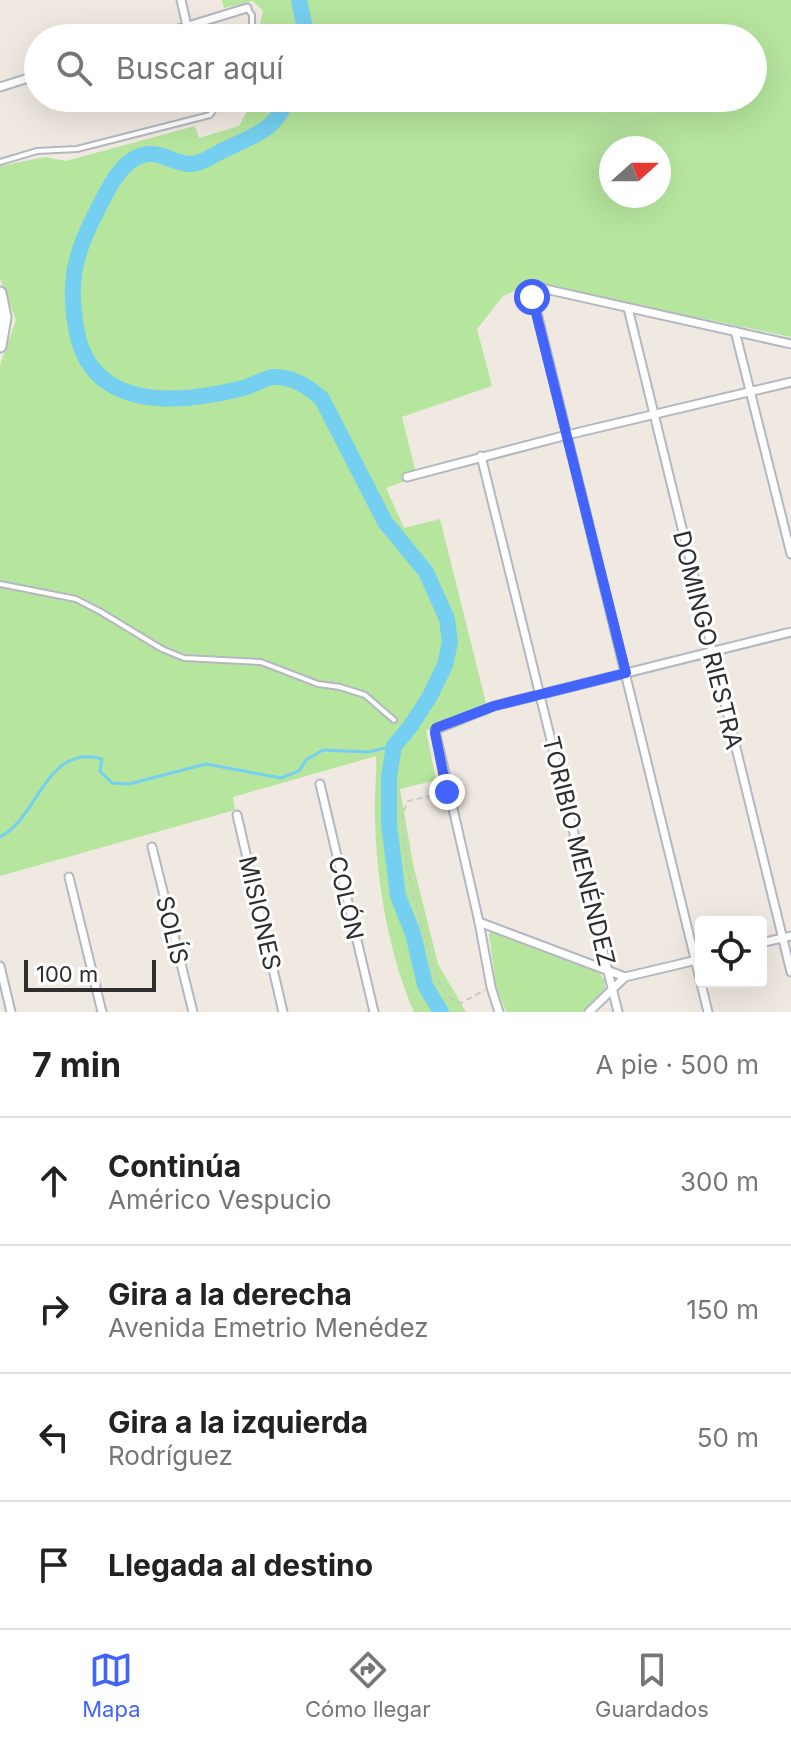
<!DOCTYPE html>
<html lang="es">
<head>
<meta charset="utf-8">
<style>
  body { margin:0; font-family:Inter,sans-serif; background:#f2f2f2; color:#222 }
  .controls { position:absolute; right:24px; bottom:24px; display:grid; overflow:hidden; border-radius:8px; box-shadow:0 8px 32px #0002 }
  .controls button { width:72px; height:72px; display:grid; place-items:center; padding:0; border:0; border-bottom:2px solid #e0e0e0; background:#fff; color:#222; font:40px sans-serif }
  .compass { position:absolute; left:599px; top:136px; width:72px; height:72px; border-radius:50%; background:#fff; box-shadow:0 8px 32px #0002; rotate:69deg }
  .scale { position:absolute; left:24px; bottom:20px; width:132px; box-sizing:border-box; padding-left:8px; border:4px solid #2e2e2e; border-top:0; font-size:22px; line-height:28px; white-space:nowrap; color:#2e2e2e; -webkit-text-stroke:6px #fff; paint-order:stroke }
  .stop { position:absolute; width:24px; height:24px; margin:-18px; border:6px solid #4264fb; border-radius:50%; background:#fff }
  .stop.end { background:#4264fb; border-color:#fff; box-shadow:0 2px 8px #0008 }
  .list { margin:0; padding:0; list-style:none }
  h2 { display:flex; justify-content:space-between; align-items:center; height:104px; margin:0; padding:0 32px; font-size:34px }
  h2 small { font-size:26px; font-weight:400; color:#767676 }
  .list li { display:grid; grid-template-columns:52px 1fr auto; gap:24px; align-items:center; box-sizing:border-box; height:128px; padding:0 32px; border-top:2px solid #e0e0e0 }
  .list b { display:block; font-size:30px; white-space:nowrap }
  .list p { margin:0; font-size:26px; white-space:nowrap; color:#767676 }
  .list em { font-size:26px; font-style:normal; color:#767676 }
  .icon { flex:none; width:44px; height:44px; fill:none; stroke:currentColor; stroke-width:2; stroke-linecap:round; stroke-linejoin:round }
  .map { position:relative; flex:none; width:791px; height:1012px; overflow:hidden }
  .search { position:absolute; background:#fff; box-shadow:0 8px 32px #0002; left:24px; right:24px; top:24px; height:88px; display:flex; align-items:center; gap:20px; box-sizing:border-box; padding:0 28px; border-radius:44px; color:#767676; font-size:30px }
  .sheet { height:616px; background:#fff }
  nav { display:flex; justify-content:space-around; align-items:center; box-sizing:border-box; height:112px; border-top:2px solid #e0e0e0; background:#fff; font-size:22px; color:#767676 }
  nav a { display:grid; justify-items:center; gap:4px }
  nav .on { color:#4264fb }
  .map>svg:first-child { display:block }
  .green { fill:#b6e59e; fill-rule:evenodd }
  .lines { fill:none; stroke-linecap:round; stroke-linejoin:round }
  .stream { stroke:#75cff0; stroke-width:3 }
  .river { stroke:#75cff0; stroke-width:16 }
  .lane-casing { stroke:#b4b7c1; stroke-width:8 }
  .street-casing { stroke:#b4b7c1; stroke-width:11 }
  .secondary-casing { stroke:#b4b7c1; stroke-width:15 }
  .path { stroke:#c9c9c9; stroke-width:2; stroke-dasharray:6 4; stroke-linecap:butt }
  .lane { stroke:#fff; stroke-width:4 }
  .street { stroke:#fff; stroke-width:7 }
  .secondary { stroke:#fff; stroke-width:11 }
  .route { stroke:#4264fb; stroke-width:10 }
  .labels { text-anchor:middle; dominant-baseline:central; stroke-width:6; stroke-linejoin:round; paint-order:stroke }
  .street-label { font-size:24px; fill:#2e2e2e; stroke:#fff }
</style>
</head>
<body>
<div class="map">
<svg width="791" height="1012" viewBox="0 0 791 1012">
  <rect width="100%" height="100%" fill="#efe9e1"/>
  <!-- green -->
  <g class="green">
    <path d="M 222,0 L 791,0 L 791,337 L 532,283 L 503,296 L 477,329 L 492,386 L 402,417 L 417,477 L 386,488 L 404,528 L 440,519 L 489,715 L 426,730 L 436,780 L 400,789 L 413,864 L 438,964 L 466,1012 L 414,1012 C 389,956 376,879 375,818 C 374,797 377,776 376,756 L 233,797 L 235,810 L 0,876 L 0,365 L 16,320 L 0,278 L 0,166 L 45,157 L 66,161 L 195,126 L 199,138 L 239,126 L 254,98 L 753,98 L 753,38 L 257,38 L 263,11 L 253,1 L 224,8 ZM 611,148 L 659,148 L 659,196 L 611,196 Z"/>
    <polygon points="493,930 599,973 605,981 605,991 584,1012 506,1012 496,985 489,934"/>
  </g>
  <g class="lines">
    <!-- stream -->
    <path class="stream" d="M 0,837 C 39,817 46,743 102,759 L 100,771 L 112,783 L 129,784 L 206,764 L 281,778 L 299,771 L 306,760 L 323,750 L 368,752 L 394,746"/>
    <!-- river -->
    <g class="river">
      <polyline points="299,0 307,38"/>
      <path d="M 286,98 C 279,130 249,137 224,150 C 213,155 202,164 190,164 C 174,164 160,150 143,155 C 119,161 105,195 95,215 C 73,257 68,286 77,333 C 93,411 178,404 239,389 C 250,387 262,379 273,377 C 292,376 309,387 322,399 L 385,522 L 426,572 L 447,619 L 450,642 L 445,665 L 430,696 L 410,727 L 394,746 L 389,777 L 389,824 L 398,896 L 413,934 L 425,985 L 441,1012"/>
    </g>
    <!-- lane casing -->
    <g class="lane-casing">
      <g id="lane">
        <polyline points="247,8 252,15 252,38"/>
        <polyline points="0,162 37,151 77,149 210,115 222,98"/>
        <polyline points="0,584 76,599 101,612 162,649 184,658 261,662 318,684 340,687 365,695 394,720"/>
      </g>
    </g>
    <!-- street casing -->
    <g class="street-casing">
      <g id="street">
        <polyline points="181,0 187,26"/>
        <polyline points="149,38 247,8"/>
        <polyline points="0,87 38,75"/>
        <polyline points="628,308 791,972"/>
        <polyline points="735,331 791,554"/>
        <polyline points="481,456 618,1012"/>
        <polyline points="407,477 567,435 791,382"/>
        <polyline points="320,784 374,1012"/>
        <polyline points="237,815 283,1012"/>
        <polyline points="152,847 193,1012"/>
        <polyline points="69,877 102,1012"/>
        <polyline points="479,922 625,977 701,959"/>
        <polyline points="761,943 791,936"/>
        <polyline points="0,966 11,1012"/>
        <polyline points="499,1012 491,987 479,922 435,730 494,706 791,632"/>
        <polyline points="589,1012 625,977"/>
        <polyline points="708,1012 532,292 545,289 791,344"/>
      </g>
    </g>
    <!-- secondary casing -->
    <g class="secondary-casing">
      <polyline id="secondary" points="0,293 5,317 0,346"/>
    </g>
    <!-- path -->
    <polyline class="path" points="442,793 408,801 402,815 407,868 420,920 436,977 447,996 461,1003 485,990"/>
    <!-- lane -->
    <use href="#lane" class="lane"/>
    <!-- street -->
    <use href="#street" class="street"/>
    <!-- secondary -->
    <use href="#secondary" class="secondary"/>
  </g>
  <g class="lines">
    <!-- route -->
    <polyline class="route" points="447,792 435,733 436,728 494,706 626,673 532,297"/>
  </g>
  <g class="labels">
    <!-- street labels -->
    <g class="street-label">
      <text transform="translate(708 640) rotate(76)">DOMINGO RIESTRA</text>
      <text transform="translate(579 851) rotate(76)">TORIBIO MENÉNDEZ</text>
      <text transform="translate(346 898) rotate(77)">COLÓN</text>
      <text transform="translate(260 913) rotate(77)">MISIONES</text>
      <text transform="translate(172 930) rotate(76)">SOLÍS</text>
    </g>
  </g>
</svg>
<div class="controls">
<button><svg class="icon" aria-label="locate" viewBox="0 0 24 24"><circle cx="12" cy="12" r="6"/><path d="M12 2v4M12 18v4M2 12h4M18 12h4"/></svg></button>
</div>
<svg class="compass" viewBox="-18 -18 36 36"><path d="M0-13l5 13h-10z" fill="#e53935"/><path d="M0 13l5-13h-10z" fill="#767676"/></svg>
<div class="scale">100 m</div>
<div class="stop" style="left:532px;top:297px"></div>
<div class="stop end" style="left:447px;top:792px"></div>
<div class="search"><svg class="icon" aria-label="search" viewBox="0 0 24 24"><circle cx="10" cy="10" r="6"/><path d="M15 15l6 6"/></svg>Buscar aquí</div>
</div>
<section class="sheet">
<h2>7 min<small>A pie · 500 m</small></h2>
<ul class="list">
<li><svg class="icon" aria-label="ahead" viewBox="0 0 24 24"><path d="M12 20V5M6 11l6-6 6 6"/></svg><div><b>Continúa</b><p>Américo Vespucio</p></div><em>300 m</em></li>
<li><svg class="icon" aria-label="right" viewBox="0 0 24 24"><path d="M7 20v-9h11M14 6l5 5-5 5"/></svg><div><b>Gira a la derecha</b><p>Avenida Emetrio Menédez</p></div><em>150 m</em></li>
<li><svg class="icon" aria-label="left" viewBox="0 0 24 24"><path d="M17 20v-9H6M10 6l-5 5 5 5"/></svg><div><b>Gira a la izquierda</b><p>Rodríguez</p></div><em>50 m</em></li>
<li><svg class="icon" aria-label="arrive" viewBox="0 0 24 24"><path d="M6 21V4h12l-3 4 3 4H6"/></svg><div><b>Llegada al destino</b></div></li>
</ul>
</section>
<nav>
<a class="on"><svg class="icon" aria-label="map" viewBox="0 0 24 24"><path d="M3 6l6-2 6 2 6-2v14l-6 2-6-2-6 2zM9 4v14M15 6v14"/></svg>Mapa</a>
<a><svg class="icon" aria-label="directions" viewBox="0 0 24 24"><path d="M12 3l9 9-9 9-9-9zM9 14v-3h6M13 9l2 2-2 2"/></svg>Cómo llegar</a>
<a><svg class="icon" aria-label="saved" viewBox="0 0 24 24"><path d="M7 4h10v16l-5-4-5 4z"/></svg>Guardados</a>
</nav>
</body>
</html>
